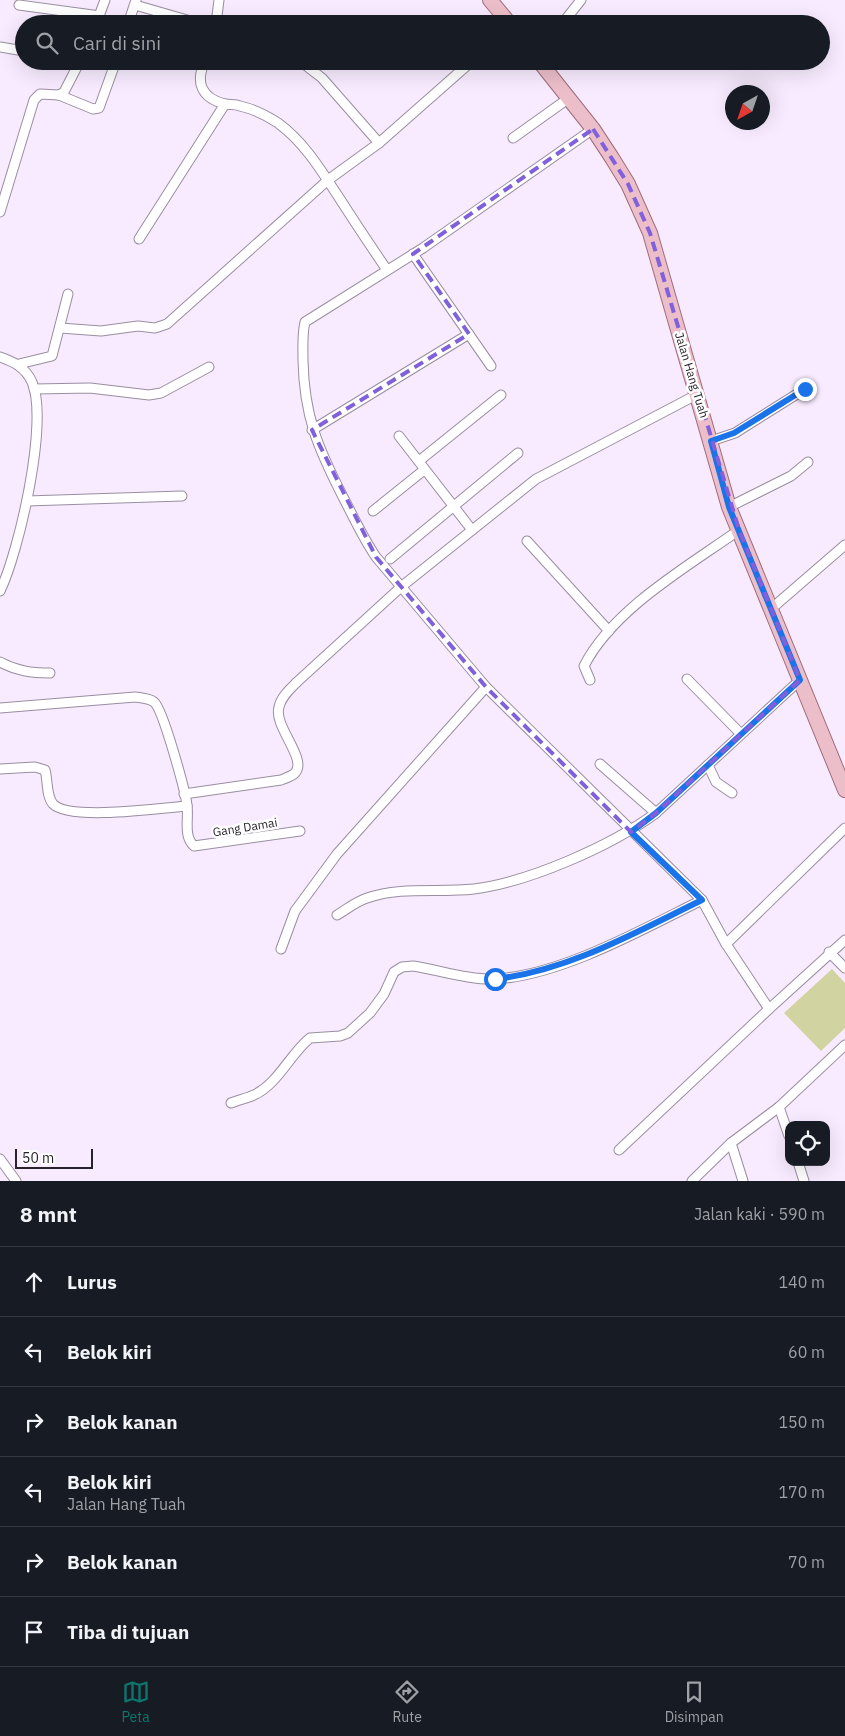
<!DOCTYPE html>
<html lang="id">
<head>
<meta charset="utf-8">
<style>
  body { margin:0; font-family:"IBM Plex Sans",sans-serif; background:#242831; color:#f1f3f6 }
  .controls { position:absolute; right:15px; bottom:15px; display:grid; overflow:hidden; border-radius:10px; box-shadow:0 5px 20px #0002 }
  .controls button { width:45px; height:45px; display:grid; place-items:center; padding:0; border:0; border-bottom:1px solid #363941; background:#171b24; color:#f1f3f6; font:25px sans-serif }
  .compass { position:absolute; left:725px; top:85px; width:45px; height:45px; border-radius:50%; background:#171b24; box-shadow:0 5px 20px #0002; rotate:220deg }
  .scale { position:absolute; left:15px; bottom:12px; width:78px; box-sizing:border-box; padding-left:5px; border:2px solid #28232b; border-top:0; font-size:14px; line-height:18px; white-space:nowrap; color:#28232b; -webkit-text-stroke:4px #fff; paint-order:stroke }
  .stop { position:absolute; width:15px; height:15px; margin:-11px; border:4px solid #1a73e8; border-radius:50%; background:#fff }
  .stop.end { background:#1a73e8; border-color:#fff; box-shadow:0 1px 5px #0008 }
  .list { margin:0; padding:0; list-style:none }
  h2 { display:flex; justify-content:space-between; align-items:center; height:65px; margin:0; padding:0 20px; font-size:21px }
  h2 small { font-size:16px; font-weight:400; color:#9ea1a6 }
  .list li { display:grid; grid-template-columns:32px 1fr auto; gap:15px; align-items:center; box-sizing:border-box; height:70px; padding:0 20px; border-top:1px solid #363941 }
  .list b { display:block; font-size:19px; white-space:nowrap }
  .list p { margin:0; font-size:16px; white-space:nowrap; color:#9ea1a6 }
  .list em { font-size:16px; font-style:normal; color:#9ea1a6 }
  .icon { flex:none; width:28px; height:28px; fill:none; stroke:currentColor; stroke-width:2; stroke-linecap:round; stroke-linejoin:round }
  .map { position:relative; flex:none; width:845px; height:1181px; overflow:hidden }
  .search { position:absolute; background:#171b24; box-shadow:0 5px 20px #0002; left:15px; right:15px; top:15px; height:55px; display:flex; align-items:center; gap:12px; box-sizing:border-box; padding:0 18px; border-radius:28px; color:#9ea1a6; font-size:19px }
  .sheet { height:485px; background:#171b24 }
  nav { display:flex; justify-content:space-around; align-items:center; box-sizing:border-box; height:70px; border-top:1px solid #363941; background:#171b24; font-size:14px; color:#9ea1a6 }
  nav a { display:grid; justify-items:center; gap:2px }
  nav .on { color:#0f766e }
  .map>svg:first-child { display:block }
  .green { fill:#d1d4a0 }
  .lines { fill:none; stroke-linecap:round; stroke-linejoin:round }
  .street-casing { stroke:#998ea0; stroke-width:11 }
  .primary-casing { stroke:#a06c7a; stroke-width:16 }
  .street { stroke:#fff; stroke-width:9 }
  .primary { stroke:#ecbec9; stroke-width:14 }
  .route { stroke:#1a73e8; stroke-width:6 }
  .marked { fill:none; stroke:#8160db; stroke-width:4; stroke-dasharray:10 6; stroke-linejoin:round }
  .labels { text-anchor:middle; dominant-baseline:central; stroke-width:5; stroke-linejoin:round; paint-order:stroke }
  .street-label { font-size:12px; fill:#28232b; stroke:#fff }
</style>
</head>
<body>
<div class="map">
<svg width="845" height="1181" viewBox="0 0 845 1181">
  <rect width="100%" height="100%" fill="#f8ebff"/>
  <!-- green -->
  <polygon class="green" points="832,969 845,983 845,1028 821,1051 784,1013"/>
  <g class="lines">
    <!-- street casing -->
    <g class="street-casing">
      <g id="street">
        <polyline points="19,5 100,16"/>
        <polyline points="135,5 201,24"/>
        <polyline points="96,24 105,0"/>
        <polyline points="128,24 136,0"/>
        <polyline points="216,24 219,0"/>
        <polyline points="562,24 581,0"/>
        <polyline points="0,47 24,51"/>
        <polyline points="64,61 78,66"/>
        <path d="M 205,61 C 195,82 201,98 225,104 C 230,105 235,104 240,106 C 253,109 266,115 278,123 C 304,142 321,170 338,196 C 354,221 370,245 387,270"/>
        <polyline points="300,61 322,78 379,143"/>
        <polyline points="59,95 93,109 99,108 116,61"/>
        <path d="M 593,129 L 423,248 L 305,322 C 302,334 303,347 303,360 C 304,416 318,448 343,497 C 354,518 363,538 376,557 L 486,687 L 702,900 L 726,944 L 769,1009 L 845,940"/>
        <polyline points="513,138 569,98"/>
        <polyline points="0,212 34,100 40,94 59,95 64,92 80,61"/>
        <polyline points="139,239 225,104"/>
        <polyline points="413,254 491,366"/>
        <polyline points="60,328 101,331 138,326 155,328 167,324 328,180 379,143 472,61"/>
        <path d="M 0,357 C 14,362 25,367 32,382 C 49,421 19,552 0,591"/>
        <polyline points="19,364 52,356 68,294"/>
        <polyline points="34,389 90,388 149,395 161,393 209,367"/>
        <polyline points="312,430 469,334"/>
        <polyline points="399,436 472,530"/>
        <polyline points="711,441 735,433 805,389"/>
        <polyline points="419,461 501,395"/>
        <polyline points="27,501 182,496"/>
        <polyline points="729,507 791,476 808,462"/>
        <polyline points="373,511 424,470"/>
        <polyline points="527,541 609,631"/>
        <polyline points="390,559 518,453"/>
        <polyline points="771,609 845,545"/>
        <path d="M 0,662 C 17,671 31,673 50,673"/>
        <polyline points="687,679 741,734"/>
        <path d="M 590,680 L 584,666 C 613,609 687,567 739,530"/>
        <path d="M 0,708 L 135,697 C 141,698 149,698 154,702 C 163,709 185,790 187,805 C 189,819 183,836 194,846 L 300,831"/>
        <polyline points="600,764 656,813"/>
        <polyline points="708,765 716,782 732,793"/>
        <path d="M 0,769 L 35,767 L 45,770 C 48,780 46,796 53,804 C 69,821 162,808 187,806"/>
        <path d="M 184,794 L 281,780 C 286,778 292,776 295,773 C 308,759 273,726 279,707 C 281,697 290,689 297,682 L 401,587 L 536,479 L 698,394"/>
        <path d="M 337,915 C 347,909 357,901 367,898 C 402,886 438,893 474,889 C 529,882 611,846 656,813 L 800,680"/>
        <polyline points="726,944 845,828"/>
        <polyline points="281,949 295,911 337,854 486,687"/>
        <polyline points="829,952 845,968"/>
        <path d="M 231,1103 C 239,1100 247,1098 254,1095 C 278,1084 290,1054 310,1038 L 340,1036 L 348,1033 L 370,1013 L 384,994 L 394,972 L 402,967 L 413,966 C 439,970 469,980 496,979 C 562,975 643,929 702,900"/>
        <polyline points="779,1107 789,1136"/>
        <polyline points="731,1143 743,1181"/>
        <polyline points="619,1150 769,1009"/>
        <polyline points="0,1159 16,1181"/>
        <polyline points="798,1162 804,1181"/>
        <polyline points="692,1181 731,1143 779,1107 845,1045"/>
      </g>
    </g>
    <!-- primary casing -->
    <g class="primary-casing">
      <g id="primary">
        <polyline points="490,0 510,24"/>
        <polyline points="539,61 593,129 612,158 628,184 650,233 729,507 845,790"/>
      </g>
    </g>
    <!-- street -->
    <use href="#street" class="street"/>
    <!-- primary -->
    <use href="#primary" class="primary"/>
  </g>
  <g class="lines">
    <!-- route -->
    <path class="route" d="M 495,979 C 568,971 636,932 702,900 L 631,832 L 656,813 L 800,680 L 729,507 L 711,441 L 734,433 L 805,389"/>
  </g>
  <!-- marked area -->
  <path class="marked" d="M 593,129 L 628,184 L 650,233 L 739,530 L 800,680 L 656,813 L 631,832 L 486,687 L 376,557 L 312,430 L 469,334 L 413,254 Z"/>
  <g class="labels">
    <!-- street labels -->
    <g class="street-label">
      <text transform="translate(692 375) rotate(73)">Jalan Hang Tuah</text>
      <text transform="translate(245 827) rotate(-9)">Gang Damai</text>
    </g>
  </g>
</svg>
<div class="controls">
<button><svg class="icon" aria-label="locate" viewBox="0 0 24 24"><circle cx="12" cy="12" r="6"/><path d="M12 2v4M12 18v4M2 12h4M18 12h4"/></svg></button>
</div>
<svg class="compass" viewBox="-18 -18 36 36"><path d="M0-13l5 13h-10z" fill="#e53935"/><path d="M0 13l5-13h-10z" fill="#9ea1a6"/></svg>
<div class="scale">50 m</div>
<div class="stop" style="left:495px;top:979px"></div>
<div class="stop end" style="left:805px;top:389px"></div>
<div class="search"><svg class="icon" aria-label="search" viewBox="0 0 24 24"><circle cx="10" cy="10" r="6"/><path d="M15 15l6 6"/></svg>Cari di sini</div>
</div>
<section class="sheet">
<h2>8 mnt<small>Jalan kaki · 590 m</small></h2>
<ul class="list">
<li><svg class="icon" aria-label="ahead" viewBox="0 0 24 24"><path d="M12 20V5M6 11l6-6 6 6"/></svg><div><b>Lurus</b></div><em>140 m</em></li>
<li><svg class="icon" aria-label="left" viewBox="0 0 24 24"><path d="M17 20v-9H6M10 6l-5 5 5 5"/></svg><div><b>Belok kiri</b></div><em>60 m</em></li>
<li><svg class="icon" aria-label="right" viewBox="0 0 24 24"><path d="M7 20v-9h11M14 6l5 5-5 5"/></svg><div><b>Belok kanan</b></div><em>150 m</em></li>
<li><svg class="icon" aria-label="left" viewBox="0 0 24 24"><path d="M17 20v-9H6M10 6l-5 5 5 5"/></svg><div><b>Belok kiri</b><p>Jalan Hang Tuah</p></div><em>170 m</em></li>
<li><svg class="icon" aria-label="right" viewBox="0 0 24 24"><path d="M7 20v-9h11M14 6l5 5-5 5"/></svg><div><b>Belok kanan</b></div><em>70 m</em></li>
<li><svg class="icon" aria-label="arrive" viewBox="0 0 24 24"><path d="M6 21V4h12l-3 4 3 4H6"/></svg><div><b>Tiba di tujuan</b></div></li>
</ul>
</section>
<nav>
<a class="on"><svg class="icon" aria-label="map" viewBox="0 0 24 24"><path d="M3 6l6-2 6 2 6-2v14l-6 2-6-2-6 2zM9 4v14M15 6v14"/></svg>Peta</a>
<a><svg class="icon" aria-label="directions" viewBox="0 0 24 24"><path d="M12 3l9 9-9 9-9-9zM9 14v-3h6M13 9l2 2-2 2"/></svg>Rute</a>
<a><svg class="icon" aria-label="saved" viewBox="0 0 24 24"><path d="M7 4h10v16l-5-4-5 4z"/></svg>Disimpan</a>
</nav>
</body>
</html>
